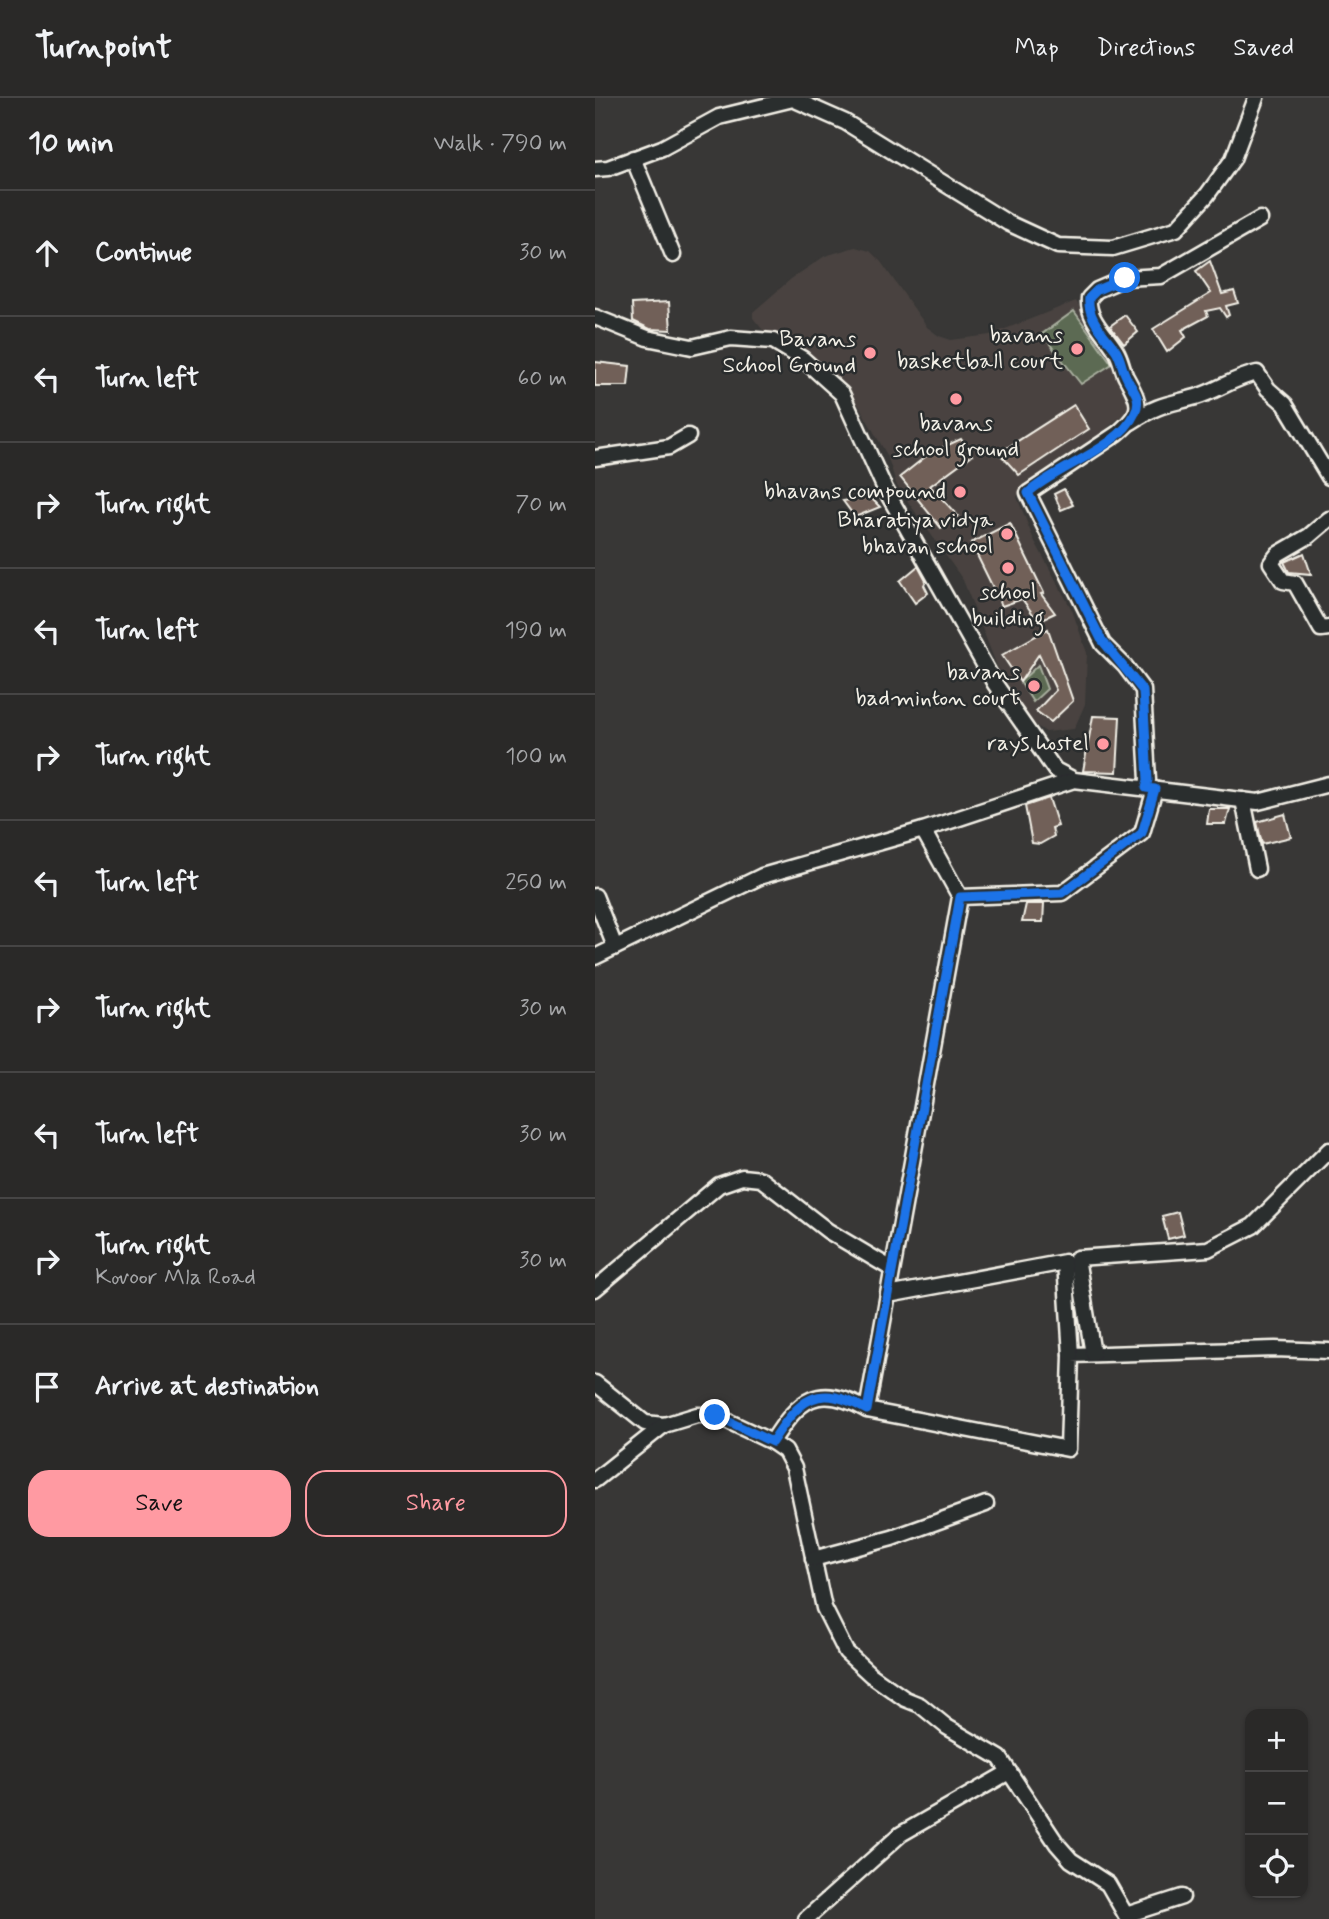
<!DOCTYPE html>
<html lang="en">
<head>
<meta charset="utf-8">
<style>
  body { margin:0; font-family:Mynerve,sans-serif; background:#363534; color:#f1f3f6 }
  .controls { position:absolute; right:21px; bottom:21px; display:grid; overflow:hidden; border-radius:14px; box-shadow:0 2px 5px #0004 }
  .controls button { width:63px; height:63px; display:grid; place-items:center; padding:0; border:0; border-bottom:2px solid #464545; background:#2a2928; color:#f1f3f6; font:35px sans-serif }
  .stop { position:absolute; width:21px; height:21px; margin:-16px; border:5px solid #1a73e8; border-radius:50%; background:#fff }
  .stop.end { background:#1a73e8; border-color:#fff; box-shadow:0 2px 7px #0008 }
  .list { margin:0; padding:0; list-style:none }
  h2 { display:flex; justify-content:space-between; align-items:center; height:91px; margin:0; padding:0 28px; font-size:30px }
  h2 small { font-size:23px; font-weight:400; color:#a5a6a8 }
  .list li { display:grid; grid-template-columns:46px 1fr auto; gap:21px; align-items:center; box-sizing:border-box; height:126px; padding:0 28px; border-top:2px solid #464545 }
  .list b { display:block; font-size:26px; white-space:nowrap }
  .list p { margin:0; font-size:23px; white-space:nowrap; color:#a5a6a8 }
  .list em { font-size:23px; font-style:normal; color:#a5a6a8 }
  .actions { display:flex; gap:14px; padding:21px 28px }
  .actions a { flex:1; padding:16px 0; border:2px solid #ff9aa2; border-radius:21px; text-align:center; font-size:24px; color:#ff9aa2 }
  .actions .main { background:#ff9aa2; color:#111 }
  .icon { flex:none; width:38px; height:38px; fill:none; stroke:currentColor; stroke-width:2; stroke-linecap:round; stroke-linejoin:round }
  .map { position:relative; flex:none; width:734px; height:1821px; overflow:hidden }
  header { display:flex; align-items:center; gap:42px; box-sizing:border-box; height:98px; padding:0 35px; background:#2a2928; border-bottom:2px solid #464545 }
  header strong { font-size:33px }
  nav { display:flex; gap:38px; margin-inline-start:auto; font-size:24px }
  main { display:flex }
  aside { flex:1; background:#2a2928 }
  .map>svg:first-child { display:block }
  .built { fill:#494340 }
  .green { fill:#5c6b53; stroke:#a8ae9e; stroke-width:2 }
  .building { fill:#716058; stroke:#f4f1e8; stroke-width:2 }
  .lines { fill:none; stroke-linecap:round; stroke-linejoin:round }
  .minor-casing { stroke:#f4f1e8; stroke-width:19 }
  .minor { stroke:#2a2d2e; stroke-width:14 }
  .route { stroke:#1a73e8; stroke-width:9 }
  .poi-dot { fill:#ff9aa2; stroke:#2a2d2e; stroke-width:2.5 }
  .labels { text-anchor:middle; dominant-baseline:central; stroke-width:5; stroke-linejoin:round; paint-order:stroke }
  .poi-label { font-size:23px; fill:#f4f1e8; stroke:#2a2d2e; text-anchor:end }
</style>
</head>
<body>
<header>
<strong>Turnpoint</strong>
<nav><a>Map</a><a>Directions</a><a>Saved</a></nav>
</header>
<main>
<aside>
<h2>10 min<small>Walk · 790 m</small></h2>
<ul class="list">
<li><svg class="icon" aria-label="ahead" viewBox="0 0 24 24"><path d="M12 20V5M6 11l6-6 6 6"/></svg><div><b>Continue</b></div><em>30 m</em></li>
<li><svg class="icon" aria-label="left" viewBox="0 0 24 24"><path d="M17 20v-9H6M10 6l-5 5 5 5"/></svg><div><b>Turn left</b></div><em>60 m</em></li>
<li><svg class="icon" aria-label="right" viewBox="0 0 24 24"><path d="M7 20v-9h11M14 6l5 5-5 5"/></svg><div><b>Turn right</b></div><em>70 m</em></li>
<li><svg class="icon" aria-label="left" viewBox="0 0 24 24"><path d="M17 20v-9H6M10 6l-5 5 5 5"/></svg><div><b>Turn left</b></div><em>190 m</em></li>
<li><svg class="icon" aria-label="right" viewBox="0 0 24 24"><path d="M7 20v-9h11M14 6l5 5-5 5"/></svg><div><b>Turn right</b></div><em>100 m</em></li>
<li><svg class="icon" aria-label="left" viewBox="0 0 24 24"><path d="M17 20v-9H6M10 6l-5 5 5 5"/></svg><div><b>Turn left</b></div><em>250 m</em></li>
<li><svg class="icon" aria-label="right" viewBox="0 0 24 24"><path d="M7 20v-9h11M14 6l5 5-5 5"/></svg><div><b>Turn right</b></div><em>30 m</em></li>
<li><svg class="icon" aria-label="left" viewBox="0 0 24 24"><path d="M17 20v-9H6M10 6l-5 5 5 5"/></svg><div><b>Turn left</b></div><em>30 m</em></li>
<li><svg class="icon" aria-label="right" viewBox="0 0 24 24"><path d="M7 20v-9h11M14 6l5 5-5 5"/></svg><div><b>Turn right</b><p>Kovoor Mla Road</p></div><em>30 m</em></li>
<li><svg class="icon" aria-label="arrive" viewBox="0 0 24 24"><path d="M6 21V4h12l-3 4 3 4H6"/></svg><div><b>Arrive at destination</b></div></li>
</ul>
<div class="actions"><a class="main">Save</a><a>Share</a></div>
</aside>
<div class="map">
<svg width="734" height="1821" viewBox="0 0 734 1821">
  <rect width="100%" height="100%" fill="#383736"/>
  <filter id="ink" filterUnits="userSpaceOnUse"><feTurbulence type="fractalNoise" baseFrequency=".0143" numOctaves="2"/><feDisplacementMap in="SourceGraphic" scale="14" xChannelSelector="R" yChannelSelector="G"/><feConvolveMatrix kernelMatrix="1 2 1 2 8 2 1 2 1" color-interpolation-filters="sRGB"/></filter>
  <g filter="url(#ink)">
    <!-- built -->
    <polygon class="built" points="260,149 275,153 286,164 332,229 344,238 356,242 395,237 481,203 516,257 535,306 531,314 504,337 430,385 422,399 438,440 477,512 492,555 490,606 479,631 451,634 440,627 430,616 402,568 368,482 302,388 292,357 263,306 193,244 168,232 158,220 158,214 196,181 230,158"/>
    <!-- green -->
    <g class="green">
      <polygon points="479,213 517,266 486,286 447,236"/>
      <polygon points="443,567 452,591 438,604 425,584"/>
    </g>
    <!-- building -->
    <g class="building">
      <polygon points="615,163 627,196 639,193 643,205 631,208 634,217 631,219 625,210 611,213 613,218 587,232 591,239 572,254 558,231 616,195 601,173"/>
      <polygon points="74,204 76,232 55,231 38,223 37,206"/>
      <polygon points="530,217 543,234 529,246 515,228"/>
      <polygon points="0,264 35,268 33,288 0,288"/>
      <polygon points="479,307 494,331 454,357 424,377 404,355"/>
      <polygon points="366,341 377,357 335,388 363,418 346,430 305,379 335,355"/>
      <polygon points="469,391 478,407 466,412 459,396"/>
      <polygon points="275,399 285,409 260,419 248,403"/>
      <polygon points="415,425 449,495 446,496 460,515 443,523 427,501 407,508 376,445"/>
      <polygon points="709,455 716,476 694,474 689,464"/>
      <polygon points="323,468 331,483 329,487 333,495 320,505 305,483"/>
      <polygon points="453,531 478,603 456,624 441,613 461,592 444,556 425,584 407,557"/>
      <polygon points="498,618 525,619 522,674 488,673"/>
      <polygon points="454,700 463,728 457,730 459,738 445,746 437,745 430,708"/>
      <polygon points="614,711 635,711 631,726 612,726"/>
      <polygon points="690,716 696,739 667,746 662,724"/>
      <polygon points="431,806 449,806 448,824 427,824"/>
      <polygon points="583,1114 589,1137 573,1141 567,1118"/>
    </g>
    <g class="lines">
      <!-- minor casing -->
      <g class="minor-casing">
        <g id="minor">
          <polyline points="38,60 78,157"/>
          <polyline points="0,71 13,70 67,50 124,19 198,1 250,24 413,125 463,148 518,150 581,131 612,97 638,61 661,0"/>
          <polyline points="0,219 52,240 97,249 136,240 178,243 208,261 247,296 290,391 400,586 460,672 479,682 663,704 734,686"/>
          <path d="M 536,324 C 564,306 571,307 601,299 C 622,293 640,279 662,275 L 673,291 L 690,306 L 734,379"/>
          <polyline points="0,360 74,349 93,338"/>
          <polyline points="734,421 714,438 683,456 676,465 688,483 700,485 726,531 734,530"/>
          <path d="M 551,690 L 553,682 L 548,592 L 530,568 L 508,546 L 433,395 L 523,335 C 549,313 546,306 531,279 C 527,271 526,261 521,253 C 511,236 492,221 494,200 L 502,192 L 530,180 L 566,178 L 665,121"/>
          <polyline points="560,691 547,735 467,795 365,799 272,1312 473,1351 476,1257 680,1251 734,1253"/>
          <polyline points="648,702 662,771"/>
          <polyline points="328,732 479,682"/>
          <polyline points="0,798 20,849"/>
          <polyline points="0,859 167,778 328,732 365,799"/>
          <polyline points="0,1191 124,1087 147,1079 166,1081 233,1133 297,1171"/>
          <polyline points="293,1197 470,1164 476,1257"/>
          <polyline points="498,1256 482,1160 613,1151 658,1128 734,1052"/>
          <polyline points="0,1285 50,1325 69,1327 102,1317 120,1317 177,1344 190,1353 199,1370 229,1510 251,1554 276,1577 310,1601 325,1607 352,1629 405,1660 462,1746 476,1762 513,1786 533,1821"/>
          <path d="M 177,1344 C 204,1301 223,1284 272,1312"/>
          <polyline points="0,1382 69,1327"/>
          <polyline points="218,1461 297,1440 391,1406"/>
          <polyline points="531,1817 587,1799"/>
          <polyline points="211,1821 306,1736 414,1674"/>
        </g>
      </g>
      <!-- minor -->
      <use href="#minor" class="minor"/>
    </g>
  </g>
  <g class="lines" filter="url(#ink)">
    <!-- route -->
    <path class="route" d="M 120,1317 L 177,1344 C 205,1300 223,1284 272,1312 L 365,799 L 467,795 L 547,735 L 560,691 L 551,690 L 553,682 L 548,593 L 506,541 L 433,395 C 459,370 525,350 540,315 C 548,297 536,292 530,276 C 526,268 526,259 520,251 C 509,236 492,220 494,200 L 502,192 L 530,180"/>
  </g>
  <!-- markers -->
  <g class="poi-dot">
    <circle cx="482" cy="251" r="7"/>
    <circle cx="275" cy="255" r="7"/>
    <circle cx="361" cy="301" r="7"/>
    <circle cx="365" cy="394" r="7"/>
    <circle cx="412" cy="436" r="7"/>
    <circle cx="413" cy="470" r="7"/>
    <circle cx="439" cy="588" r="7"/>
    <circle cx="508" cy="646" r="7"/>
  </g>
  <g class="labels">
    <!-- poi labels -->
    <g class="poi-label">
      <text x="468" y="238">bavans<tspan x="468" dy="26">basketball court</tspan></text>
      <text x="261" y="242">Bavans<tspan x="261" dy="26">School Ground</tspan></text>
      <text x="361" y="326" text-anchor="middle">bavans<tspan x="361" dy="26">school ground</tspan></text>
      <text x="351" y="394">bhavans compound</text>
      <text x="398" y="423">Bharatiya vidya<tspan x="398" dy="26">bhavan school</tspan></text>
      <text x="413" y="495" text-anchor="middle">school<tspan x="413" dy="26">building</tspan></text>
      <text x="425" y="575">bavans<tspan x="425" dy="26">badminton court</tspan></text>
      <text x="494" y="646">rays hostel</text>
    </g>
  </g>
</svg>
<div class="controls">
<button>+</button>
<button>−</button>
<button><svg class="icon" aria-label="locate" viewBox="0 0 24 24"><circle cx="12" cy="12" r="6"/><path d="M12 2v4M12 18v4M2 12h4M18 12h4"/></svg></button>
</div>
<div class="stop" style="left:530px;top:180px"></div>
<div class="stop end" style="left:120px;top:1317px"></div>
</div>
</main>
</body>
</html>
